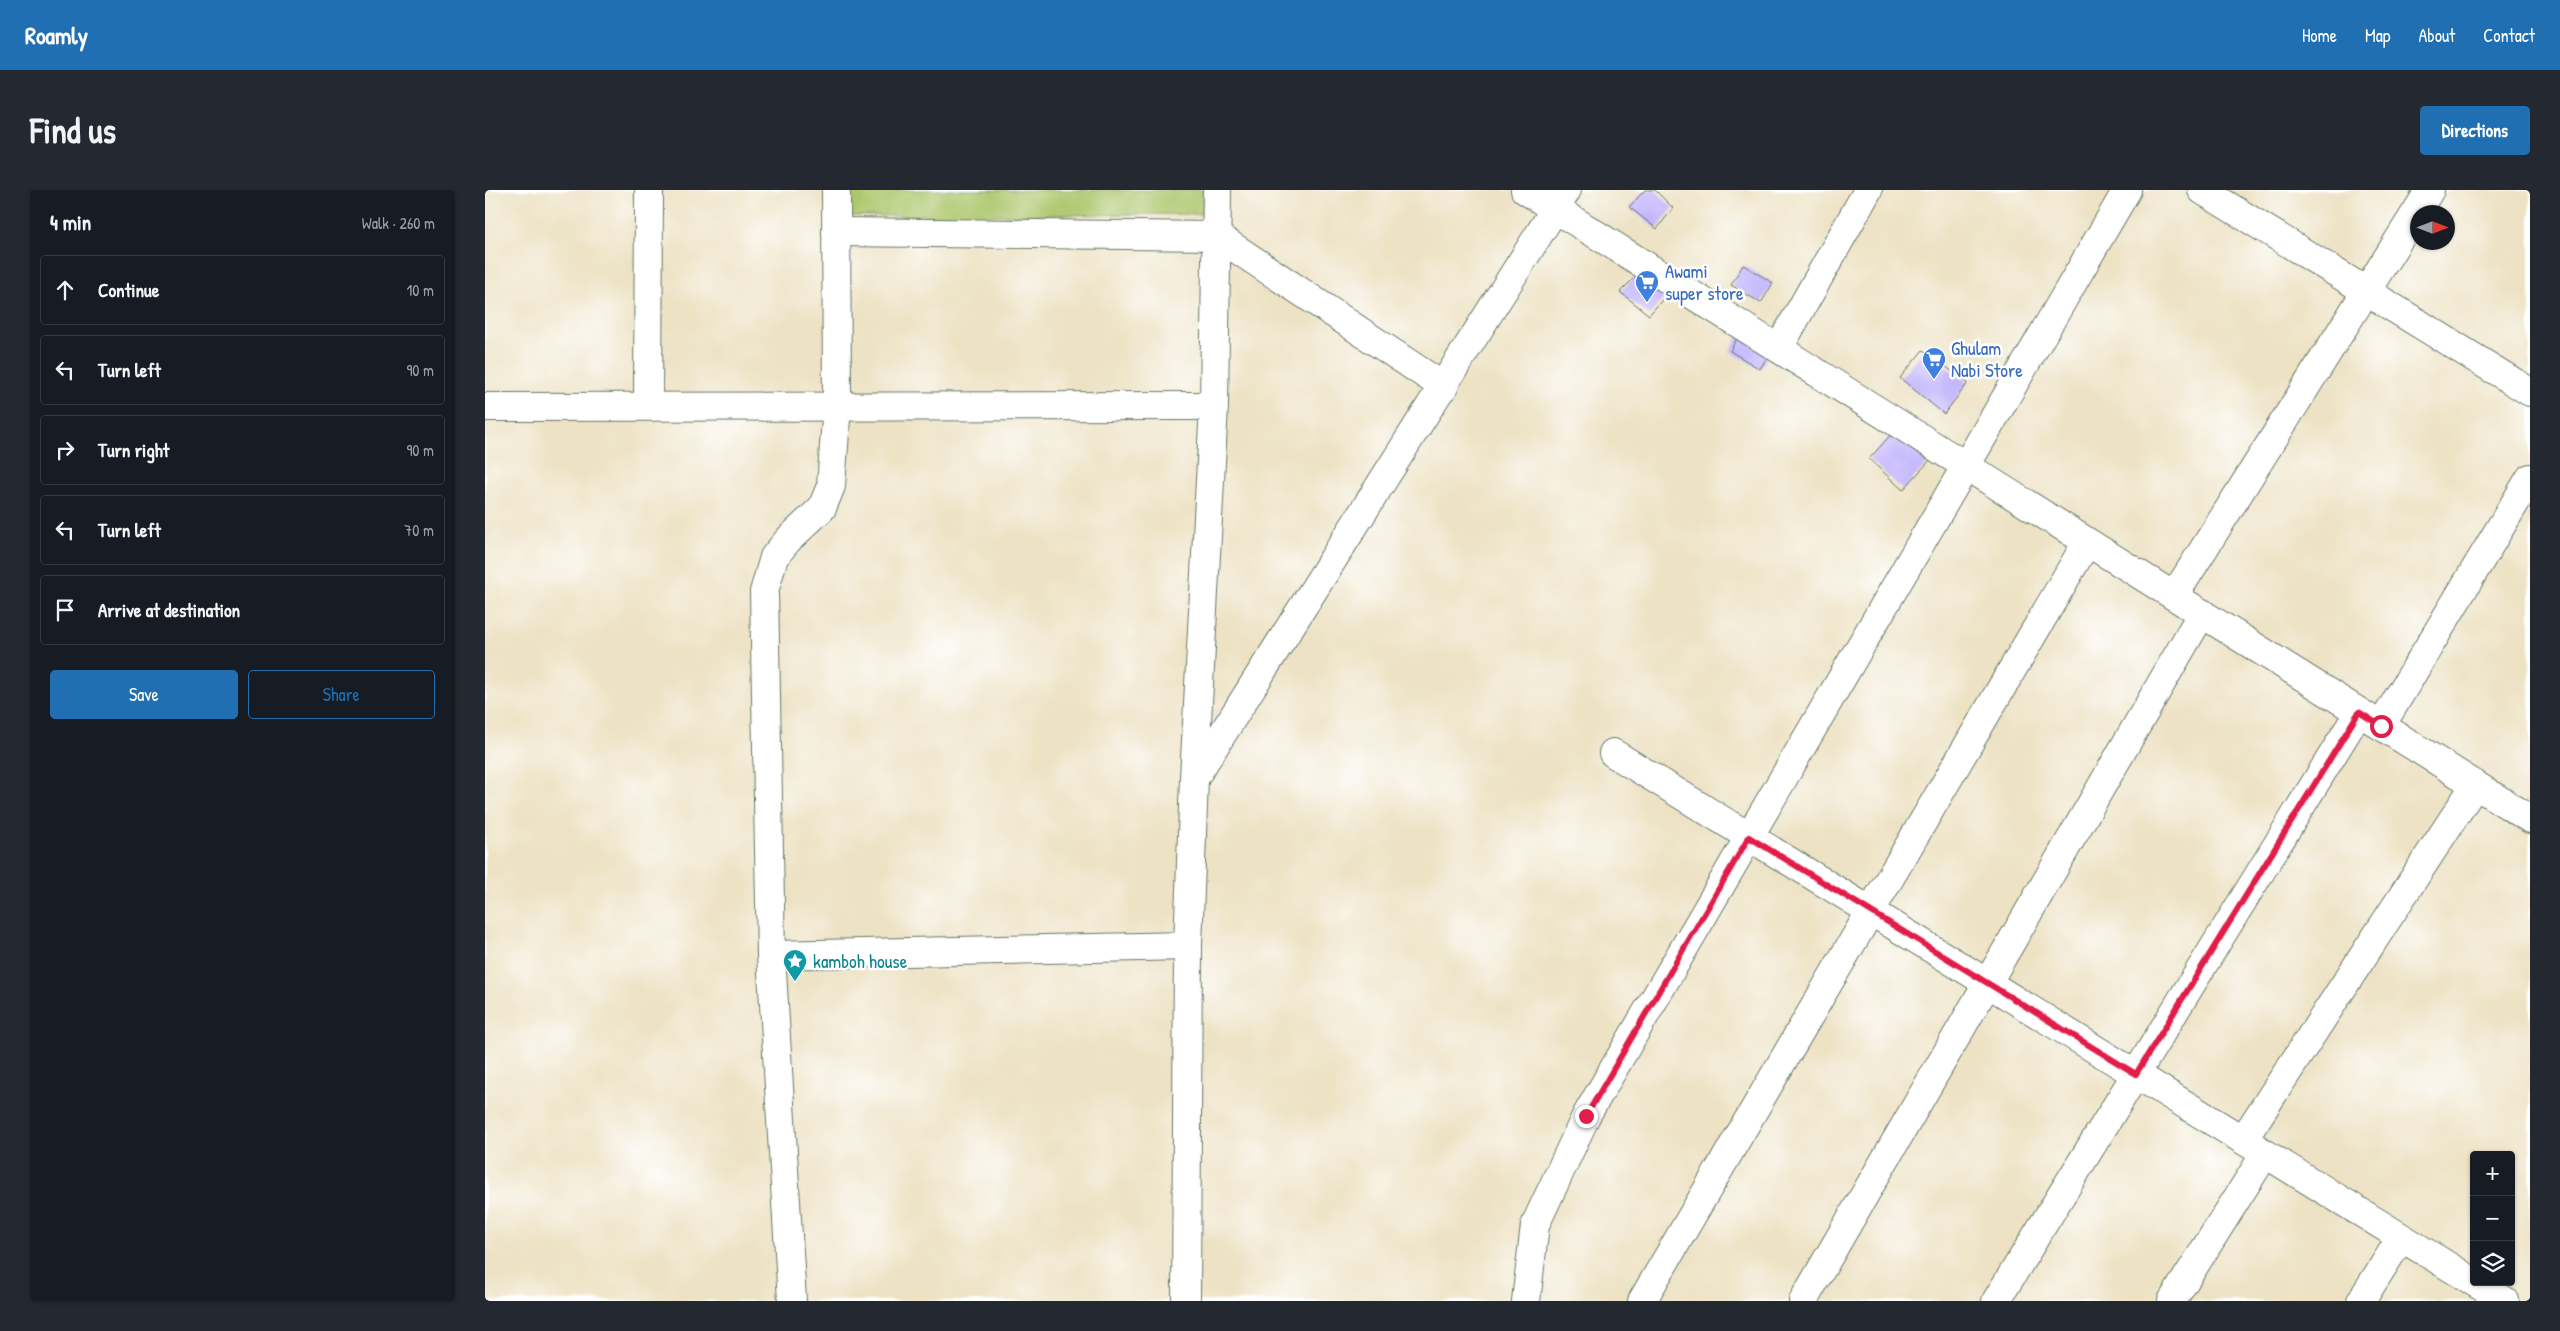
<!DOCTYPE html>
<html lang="en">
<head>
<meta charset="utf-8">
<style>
  body { margin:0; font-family:"Patrick Hand",sans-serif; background:#242831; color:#f1f3f6 }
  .controls { position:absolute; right:15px; bottom:15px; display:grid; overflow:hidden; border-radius:5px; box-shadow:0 1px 4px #0004 }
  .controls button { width:45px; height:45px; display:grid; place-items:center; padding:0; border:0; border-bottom:1px solid #363941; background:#171b24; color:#f1f3f6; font:25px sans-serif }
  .compass { position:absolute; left:1925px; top:15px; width:45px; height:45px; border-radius:50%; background:#171b24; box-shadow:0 1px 4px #0004; rotate:90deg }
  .stop { position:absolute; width:15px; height:15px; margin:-11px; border:4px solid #e11d48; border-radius:50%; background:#fff }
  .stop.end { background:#e11d48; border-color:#fff; box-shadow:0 1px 5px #0008 }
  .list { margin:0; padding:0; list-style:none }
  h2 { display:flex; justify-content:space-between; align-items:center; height:65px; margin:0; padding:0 20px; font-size:21px }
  h2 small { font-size:16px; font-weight:400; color:#9ea1a6 }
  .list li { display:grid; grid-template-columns:32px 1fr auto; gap:15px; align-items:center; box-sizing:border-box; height:70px; margin:0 10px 10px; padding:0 10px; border:1px solid #363941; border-radius:5px }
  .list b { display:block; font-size:19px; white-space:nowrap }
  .list em { font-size:16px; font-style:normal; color:#9ea1a6 }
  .actions { display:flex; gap:10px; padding:15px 20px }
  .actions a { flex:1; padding:11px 0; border:1px solid #1f6fb2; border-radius:5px; text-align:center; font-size:18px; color:#1f6fb2 }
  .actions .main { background:#1f6fb2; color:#fff }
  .icon { flex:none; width:28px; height:28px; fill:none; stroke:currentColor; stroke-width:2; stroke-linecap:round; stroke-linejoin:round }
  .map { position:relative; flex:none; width:2045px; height:1111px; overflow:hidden; border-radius:5px }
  header { display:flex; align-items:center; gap:30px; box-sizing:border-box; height:70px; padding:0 25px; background:#1f6fb2; color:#fff }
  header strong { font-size:24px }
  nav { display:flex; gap:28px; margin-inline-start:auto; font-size:18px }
  .intro { display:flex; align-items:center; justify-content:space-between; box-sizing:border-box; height:120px; padding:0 30px }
  h1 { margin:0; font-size:35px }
  .button { padding:12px 22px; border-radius:5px; background:#1f6fb2; color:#fff; font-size:18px; font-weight:700 }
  main { display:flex; gap:30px; padding:0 30px }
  aside { flex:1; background:#171b24; border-radius:5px; box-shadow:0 1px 4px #0004 }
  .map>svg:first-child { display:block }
  .green { fill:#adc76d; stroke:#668250 }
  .building { fill:#c0b2fc }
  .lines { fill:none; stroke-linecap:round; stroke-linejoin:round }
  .street-casing { stroke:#677766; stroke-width:30 }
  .street { stroke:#fff; stroke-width:28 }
  .route { stroke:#e11d48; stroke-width:6 }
  .labels { text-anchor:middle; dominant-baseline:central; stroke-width:5; stroke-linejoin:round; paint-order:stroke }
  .shop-label { font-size:19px; fill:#366cbe; stroke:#fff; text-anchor:start }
  .culture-label { font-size:19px; fill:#0d838f; stroke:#fff; text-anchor:start }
</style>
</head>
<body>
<header>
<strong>Roamly</strong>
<nav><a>Home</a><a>Map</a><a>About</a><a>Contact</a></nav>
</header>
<div class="intro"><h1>Find us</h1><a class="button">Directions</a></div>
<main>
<aside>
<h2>4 min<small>Walk · 260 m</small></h2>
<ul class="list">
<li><svg class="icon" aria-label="ahead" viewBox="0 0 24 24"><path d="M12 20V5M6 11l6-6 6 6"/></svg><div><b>Continue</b></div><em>10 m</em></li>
<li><svg class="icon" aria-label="left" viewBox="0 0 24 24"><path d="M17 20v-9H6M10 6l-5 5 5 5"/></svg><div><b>Turn left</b></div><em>90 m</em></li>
<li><svg class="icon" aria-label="right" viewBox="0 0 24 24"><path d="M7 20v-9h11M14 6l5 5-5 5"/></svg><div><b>Turn right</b></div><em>90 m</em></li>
<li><svg class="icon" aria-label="left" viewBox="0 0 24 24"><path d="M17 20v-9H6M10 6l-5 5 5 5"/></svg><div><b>Turn left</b></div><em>70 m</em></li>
<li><svg class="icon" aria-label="arrive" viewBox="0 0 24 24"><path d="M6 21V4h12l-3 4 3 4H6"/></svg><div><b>Arrive at destination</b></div></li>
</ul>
<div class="actions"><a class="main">Save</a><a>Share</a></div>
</aside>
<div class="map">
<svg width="2045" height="1111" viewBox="0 0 2045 1111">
  <rect width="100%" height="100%" fill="#fff"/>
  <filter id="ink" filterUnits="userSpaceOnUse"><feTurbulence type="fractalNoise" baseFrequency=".02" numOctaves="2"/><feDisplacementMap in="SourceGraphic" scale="10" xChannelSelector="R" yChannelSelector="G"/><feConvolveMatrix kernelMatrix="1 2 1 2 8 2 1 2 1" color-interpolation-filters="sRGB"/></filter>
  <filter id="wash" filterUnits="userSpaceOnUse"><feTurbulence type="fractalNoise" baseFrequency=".0096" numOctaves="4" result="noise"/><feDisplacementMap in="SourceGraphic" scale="20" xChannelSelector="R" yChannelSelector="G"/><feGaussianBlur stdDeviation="1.12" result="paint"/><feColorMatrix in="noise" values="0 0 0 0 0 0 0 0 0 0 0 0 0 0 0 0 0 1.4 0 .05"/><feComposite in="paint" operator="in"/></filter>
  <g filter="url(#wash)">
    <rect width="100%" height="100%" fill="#ede2c4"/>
    <!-- green -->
    <polygon class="green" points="366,0 718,0 718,24 366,26"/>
    <g id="blocks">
      <!-- building -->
      <g class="building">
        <polygon points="1160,0 1170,0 1188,18 1172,39 1144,17"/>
        <polygon points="1258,75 1288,93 1276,113 1246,95"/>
        <polygon points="1157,80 1185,101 1164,125 1135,102"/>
        <polygon points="1256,141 1287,159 1275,179 1245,161"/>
        <polygon points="1438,160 1483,193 1459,224 1415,188"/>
        <polygon points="1411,239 1445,270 1418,300 1384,269"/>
      </g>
    </g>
  </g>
  <g filter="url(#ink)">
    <use href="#blocks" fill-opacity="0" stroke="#677766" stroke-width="1"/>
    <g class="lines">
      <!-- street casing -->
      <g class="street-casing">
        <g id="street">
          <polyline points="1040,0 2045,629"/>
          <polyline points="1717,0 2045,202"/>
          <polyline points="351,42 732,46 959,197"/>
          <polyline points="1294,158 1383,0"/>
          <polyline points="163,216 164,0"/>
          <polyline points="0,217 729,216"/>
          <polyline points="1689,406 1945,0"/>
          <polyline points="1896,536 2045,288"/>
          <polyline points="1128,563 1989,1092"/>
          <polyline points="710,587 1082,0"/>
          <polyline points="286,765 703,756"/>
          <polyline points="1758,950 1990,595"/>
          <polyline points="1989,1092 2020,1111"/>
          <polyline points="307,1111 286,765 279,402 289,367 303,350 337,318 346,296 352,215 351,0"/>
          <polyline points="701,1111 703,756 709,588 729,216 732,0"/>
          <polyline points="1041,1111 1050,1035 1101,926 1642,0"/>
          <polyline points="1157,1111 1602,352"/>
          <polyline points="1318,1111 1717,423"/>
          <polyline points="1511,1111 1874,522"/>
          <polyline points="1687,1111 1780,964"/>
          <polyline points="1876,1111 1916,1048"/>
        </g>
      </g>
      <!-- street -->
      <use href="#street" class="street"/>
    </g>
  </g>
  <g class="lines" filter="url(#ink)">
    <!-- route -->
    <polyline class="route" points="1101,926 1264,647 1651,884 1874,522 1896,536"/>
  </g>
  <!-- icons -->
  <defs>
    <g id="supermarket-pin" transform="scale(1.25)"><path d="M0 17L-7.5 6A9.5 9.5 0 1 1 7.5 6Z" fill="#3f7fe0" stroke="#fff"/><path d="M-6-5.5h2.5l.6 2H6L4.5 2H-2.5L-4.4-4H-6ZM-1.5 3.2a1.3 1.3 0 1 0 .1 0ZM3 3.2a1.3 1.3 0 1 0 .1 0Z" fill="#fff"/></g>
    <g id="sight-pin" transform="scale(1.25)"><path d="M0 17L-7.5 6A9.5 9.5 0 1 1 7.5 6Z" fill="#0f9aa8" stroke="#fff"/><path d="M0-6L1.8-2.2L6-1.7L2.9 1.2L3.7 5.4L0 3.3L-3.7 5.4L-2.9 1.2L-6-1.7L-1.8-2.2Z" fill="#fff"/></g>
  </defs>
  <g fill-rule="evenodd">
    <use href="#supermarket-pin" x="1162" y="92"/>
    <use href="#supermarket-pin" x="1449" y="169"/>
    <use href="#sight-pin" x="310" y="771"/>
  </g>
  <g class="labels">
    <!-- shop labels -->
    <g class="shop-label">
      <text x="1180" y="81">Awami<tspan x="1180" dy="22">super store</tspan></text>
      <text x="1466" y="158">Ghulam<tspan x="1466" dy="22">Nabi Store</tspan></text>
    </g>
    <!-- culture labels -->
    <g class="culture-label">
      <text x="328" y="771">kamboh house</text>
    </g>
  </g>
</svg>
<div class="controls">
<button>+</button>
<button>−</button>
<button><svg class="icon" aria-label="layers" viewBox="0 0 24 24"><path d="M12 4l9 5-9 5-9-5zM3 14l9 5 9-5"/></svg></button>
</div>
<svg class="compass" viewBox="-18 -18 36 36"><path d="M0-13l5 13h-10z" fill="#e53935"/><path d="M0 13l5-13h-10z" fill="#9ea1a6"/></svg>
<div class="stop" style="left:1896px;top:536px"></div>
<div class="stop end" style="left:1101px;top:926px"></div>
</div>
</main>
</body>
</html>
